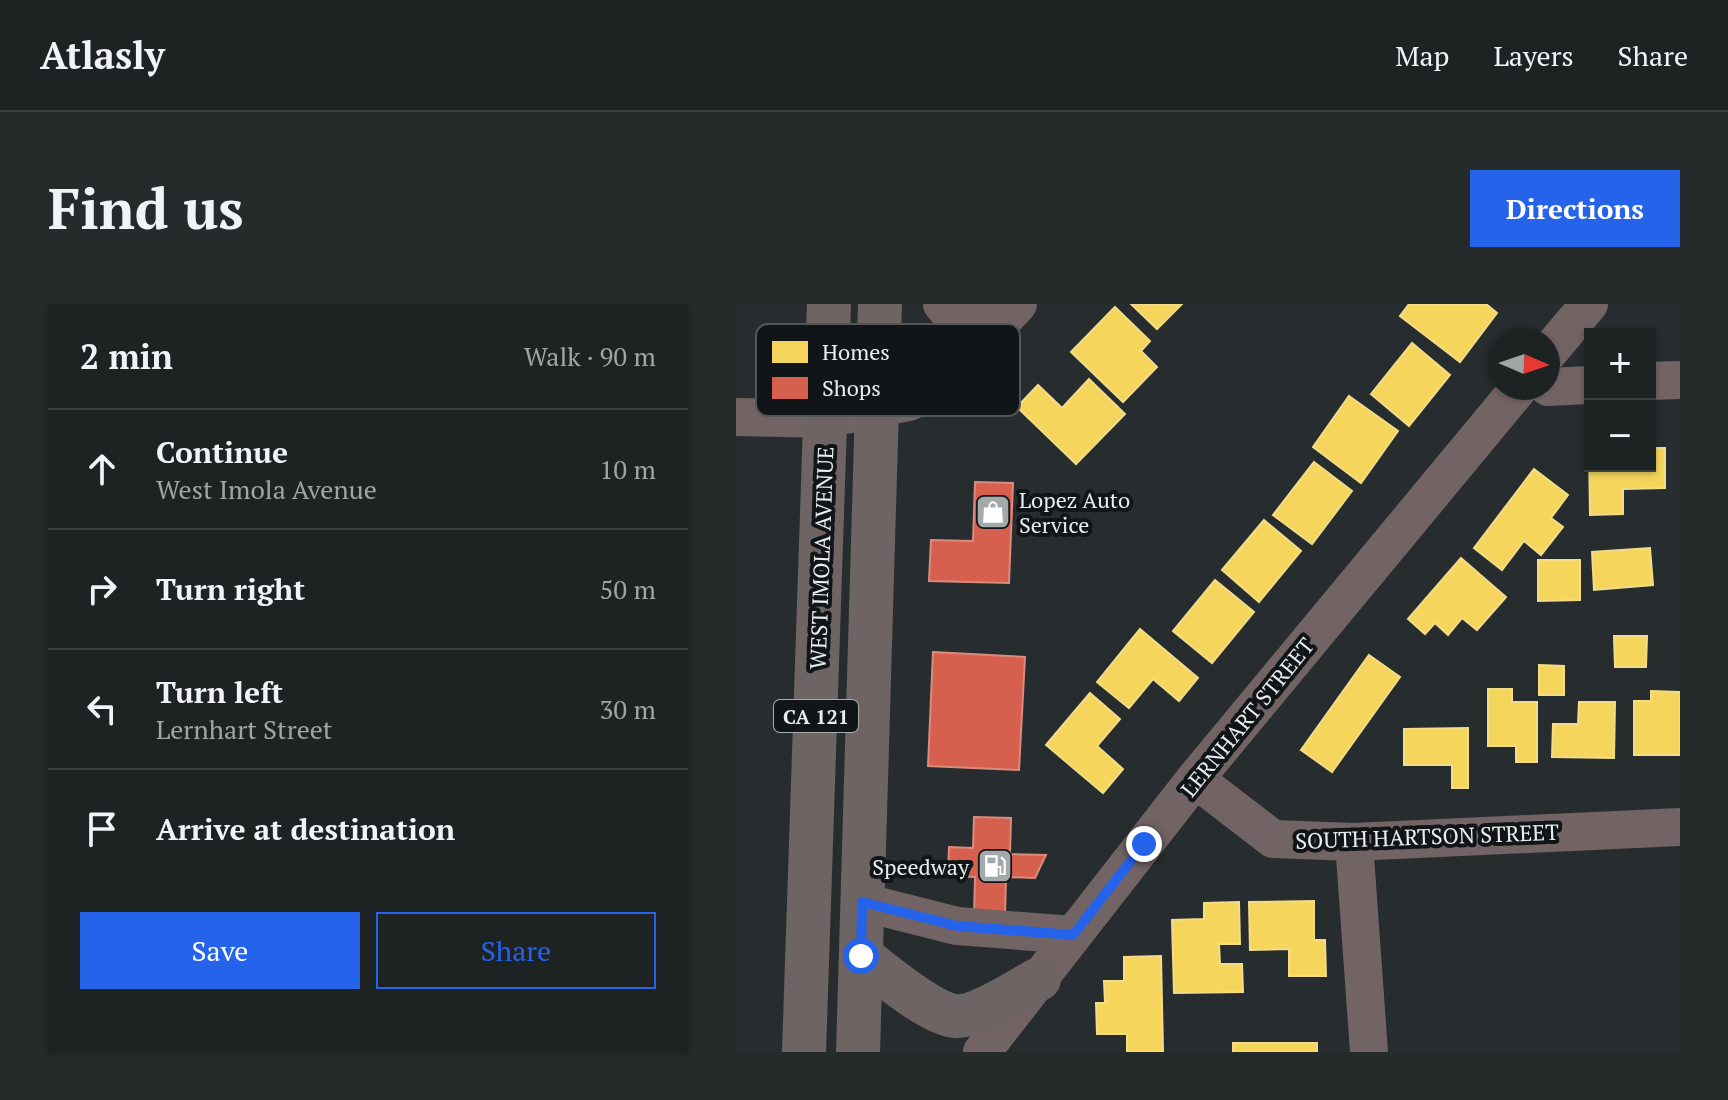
<!DOCTYPE html>
<html lang="en">
<head>
<meta charset="utf-8">
<style>
  body { margin:0; font-family:"PT Serif",serif; background:#252a2a; color:#f1f3f6 }
  .controls { position:absolute; right:24px; top:24px; display:grid; overflow:hidden; border-radius:0px; box-shadow:0 2px 6px #0004 }
  .controls button { width:72px; height:72px; display:grid; place-items:center; padding:0; border:0; border-bottom:2px solid #3b3f40; background:#1d2222; color:#f1f3f6; font:40px sans-serif }
  .compass { position:absolute; left:752px; top:24px; width:72px; height:72px; border-radius:50%; background:#1d2222; box-shadow:0 2px 6px #0004; rotate:92deg }
  .stop { position:absolute; width:24px; height:24px; margin:-18px; border:6px solid #2563eb; border-radius:50%; background:#fff }
  .stop.end { background:#2563eb; border-color:#fff; box-shadow:0 2px 8px #0008 }
  .list { margin:0; padding:0; list-style:none }
  h2 { display:flex; justify-content:space-between; align-items:center; height:104px; margin:0; padding:0 32px; font-size:34px }
  h2 small { font-size:26px; font-weight:400; color:#a0a4a5 }
  .list li { display:grid; grid-template-columns:52px 1fr auto; gap:24px; align-items:center; box-sizing:border-box; height:120px; padding:0 32px; border-top:2px solid #3b3f40 }
  .list b { display:block; font-size:30px; white-space:nowrap }
  .list p { margin:0; font-size:26px; white-space:nowrap; color:#a0a4a5 }
  .list em { font-size:26px; font-style:normal; color:#a0a4a5 }
  .actions { display:flex; gap:16px; padding:24px 32px }
  .actions a { flex:1; padding:18px 0; border:2px solid #2563eb; border-radius:0px; text-align:center; font-size:28px; color:#2563eb }
  .actions .main { background:#2563eb; color:#fff }
  .icon { flex:none; width:44px; height:44px; fill:none; stroke:currentColor; stroke-width:2; stroke-linecap:round; stroke-linejoin:round }
  .map { position:relative; flex:none; width:944px; height:748px; overflow:hidden; border-radius:0px }
  header { display:flex; align-items:center; gap:48px; box-sizing:border-box; height:112px; padding:0 40px; background:#1d2222; border-bottom:2px solid #3b3f40 }
  header strong { font-size:38px }
  nav { display:flex; gap:44px; margin-inline-start:auto; font-size:28px }
  .intro { display:flex; align-items:center; justify-content:space-between; box-sizing:border-box; height:192px; padding:0 48px }
  h1 { margin:0; font-size:56px }
  .button { padding:20px 36px; border-radius:0px; background:#2563eb; color:#fff; font-size:28px; font-weight:700 }
  main { display:flex; gap:48px; padding:0 48px }
  aside { flex:1; background:#1d2222; border-radius:0px; box-shadow:0 2px 6px #0004 }
  .map>svg:first-child { display:block }
  .homes { fill:#f6d55c; stroke:#f2dc88; stroke-width:2 }
  .shops { fill:#d6604d; stroke:#db8b7e; stroke-width:2 }
  .lines { fill:none; stroke-linecap:round; stroke-linejoin:round }
  .minor { stroke:#726364; stroke-width:38 }
  .major { stroke:#6e6464; stroke-width:44 }
  .route { stroke:#2563eb; stroke-width:10 }
  .labels { text-anchor:middle; dominant-baseline:central; stroke-width:8; stroke-linejoin:round; paint-order:stroke }
  .shield { fill:#111517; stroke:#a8adaf; stroke-width:2 }
  .shield-label { font-size:20px; font-weight:bold; fill:#e8eef0 }
  .poi-label { font-size:22px; fill:#e8eef0; stroke:#111517; text-anchor:start }
  .street-label { font-size:22px; fill:#e8eef0; stroke:#111517 }
  .key { fill:#111517; stroke:#525658; stroke-width:2 }
  .key-label { font-size:22px; fill:#e8eef0 }
</style>
</head>
<body>
<header>
<strong>Atlasly</strong>
<nav><a>Map</a><a>Layers</a><a>Share</a></nav>
</header>
<div class="intro"><h1>Find us</h1><a class="button">Directions</a></div>
<main>
<aside>
<h2>2 min<small>Walk · 90 m</small></h2>
<ul class="list">
<li><svg class="icon" aria-label="ahead" viewBox="0 0 24 24"><path d="M12 20V5M6 11l6-6 6 6"/></svg><div><b>Continue</b><p>West Imola Avenue</p></div><em>10 m</em></li>
<li><svg class="icon" aria-label="right" viewBox="0 0 24 24"><path d="M7 20v-9h11M14 6l5 5-5 5"/></svg><div><b>Turn right</b></div><em>50 m</em></li>
<li><svg class="icon" aria-label="left" viewBox="0 0 24 24"><path d="M17 20v-9H6M10 6l-5 5 5 5"/></svg><div><b>Turn left</b><p>Lernhart Street</p></div><em>30 m</em></li>
<li><svg class="icon" aria-label="arrive" viewBox="0 0 24 24"><path d="M6 21V4h12l-3 4 3 4H6"/></svg><div><b>Arrive at destination</b></div></li>
</ul>
<div class="actions"><a class="main">Save</a><a>Share</a></div>
</aside>
<div class="map">
<svg width="944" height="748" viewBox="0 0 944 748">
  <rect width="100%" height="100%" fill="#272d2e"/>
  <!-- homes -->
  <g class="homes">
    <polygon points="395,0 446,0 421,25"/>
    <polygon points="673,0 750,0 761,9 724,58 664,12"/>
    <polygon points="379,3 414,37 405,47 421,63 387,98 335,48"/>
    <polygon points="676,39 714,71 673,122 635,90"/>
    <polygon points="353,75 389,110 340,160 281,103 302,81 326,104"/>
    <polygon points="613,92 662,127 625,179 577,143"/>
    <polygon points="914,144 929,144 929,184 887,185 887,210 854,211 853,145 854,162 914,162"/>
    <polygon points="578,158 616,187 576,240 537,211"/>
    <polygon points="798,165 832,191 815,214 827,223 805,251 788,237 766,266 738,244"/>
    <polygon points="528,216 565,247 523,298 486,266"/>
    <polygon points="914,244 917,281 858,286 856,248"/>
    <polygon points="725,254 770,293 741,326 726,314 712,331 699,319 689,330 672,315"/>
    <polygon points="802,256 844,256 844,296 802,297"/>
    <polygon points="479,276 518,308 476,359 437,327"/>
    <polygon points="404,325 462,374 443,397 417,375 393,404 361,378"/>
    <polygon points="878,332 911,332 910,363 879,363"/>
    <polygon points="633,351 664,373 596,468 565,446"/>
    <polygon points="803,361 828,362 828,391 803,391"/>
    <polygon points="752,385 776,385 776,398 801,398 801,458 780,458 780,442 752,442"/>
    <polygon points="915,387 944,388 944,451 898,451 898,397 915,397"/>
    <polygon points="354,389 384,415 361,442 387,465 367,489 310,441"/>
    <polygon points="843,398 879,398 878,454 816,453 817,420 842,420"/>
    <polygon points="732,424 732,484 716,484 716,461 668,461 668,425"/>
    <polygon points="578,597 578,636 589,636 590,672 553,672 553,645 514,646 513,598"/>
    <polygon points="503,598 504,640 483,640 484,660 506,660 507,688 438,689 436,616 468,615 468,599"/>
    <polygon points="425,652 427,748 391,748 391,730 361,730 360,699 369,699 368,677 388,677 388,653"/>
    <rect x="497" y="739" width="84" height="9"/>
  </g>
  <!-- shops -->
  <g class="shops">
    <polygon points="239,178 277,179 273,279 193,277 195,236 237,237"/>
    <polygon points="197,348 289,353 283,466 192,462"/>
    <polygon points="238,513 275,514 274,550 310,551 299,574 270,573 269,612 238,611 239,573 212,572 213,543 237,544"/>
  </g>
  <g class="lines">
    <!-- minor -->
    <g class="minor">
      <polyline points="206,0 210,5 265,19"/>
      <polyline points="812,49 853,0"/>
      <polyline points="914,77 944,76"/>
      <polyline points="812,83 854,81"/>
      <polyline points="0,113 90,115 173,98 204,84 282,0"/>
      <polyline points="459,475 537,535 618,538 944,523"/>
      <polyline points="618,538 633,748"/>
      <polyline points="126,598 221,622 337,631"/>
      <polyline points="246,748 459,475 783,84"/>
    </g>
    <!-- major -->
    <g class="major">
      <path d="M 125,652 C 147,669 192,708 218,712 C 239,715 283,686 303,675"/>
      <polyline points="68,748 93,0"/>
      <polyline points="122,748 144,0"/>
    </g>
  </g>
  <g class="lines">
    <!-- route -->
    <polyline class="route" points="125,652 126,598 221,622 337,631 408,540"/>
  </g>
  <!-- icons -->
  <defs>
    <g id="shop-square" transform="scale(1.8)"><rect x="-9" y="-9" width="18" height="18" rx="4" fill="#a4aaac" stroke="#111517"/><path d="M-5-2.5h2.3a2.7 3.5 0 0 1 5.4 0H5L5.5 6h-11ZM-1.5-2.5h3a1.5 2.3 0 0 0-3 0Z" fill="#fff"/></g>
    <g id="fuel-square" transform="scale(1.8)"><rect x="-9" y="-9" width="18" height="18" rx="4" fill="#a4aaac" stroke="#111517"/><path d="M-5.5-6h7V0h2V4h1.3V-2.5L3-4.5l.8-.8L6-3V5H2.5V1h-1V6h-7ZM-4.2-4.7v3.2H.2V-4.7Z" fill="#fff"/></g>
  </defs>
  <g fill-rule="evenodd">
    <use href="#shop-square" x="257" y="208"/>
    <use href="#fuel-square" x="259" y="562"/>
  </g>
  <g class="labels">
    <!-- shield labels -->
    <rect class="shield" x="38" y="396" width="84" height="32" rx="6"/>
    <g class="shield-label">
      <text x="80" y="412">CA 121</text>
    </g>
    <!-- poi labels -->
    <g class="poi-label">
      <text x="283" y="195">Lopez Auto<tspan x="283" dy="25">Service</tspan></text>
      <text x="233" y="562" text-anchor="end">Speedway</text>
    </g>
    <!-- street labels -->
    <g class="street-label">
      <text transform="translate(85 254) rotate(-88)">WEST IMOLA AVENUE</text>
      <text transform="translate(511 413) rotate(-51)">LERNHART STREET</text>
      <text transform="translate(691 532) rotate(-2)">SOUTH HARTSON STREET</text>
    </g>
  </g>
  <!-- legend -->
  <rect x="20" y="20" width="264" height="92" rx="12" class="key"/>
  <rect x="36" y="37" width="36" height="22" fill="#f6d55c"/>
  <rect x="36" y="73" width="36" height="22" fill="#d6604d"/>
  <g class="key-label">
    <text x="86" y="56">Homes</text>
    <text x="86" y="92">Shops</text>
  </g>
</svg>
<div class="controls">
<button>+</button>
<button>−</button>
</div>
<svg class="compass" viewBox="-18 -18 36 36"><path d="M0-13l5 13h-10z" fill="#e53935"/><path d="M0 13l5-13h-10z" fill="#a0a4a5"/></svg>
<div class="stop" style="left:125px;top:652px"></div>
<div class="stop end" style="left:408px;top:540px"></div>
</div>
</main>
</body>
</html>
